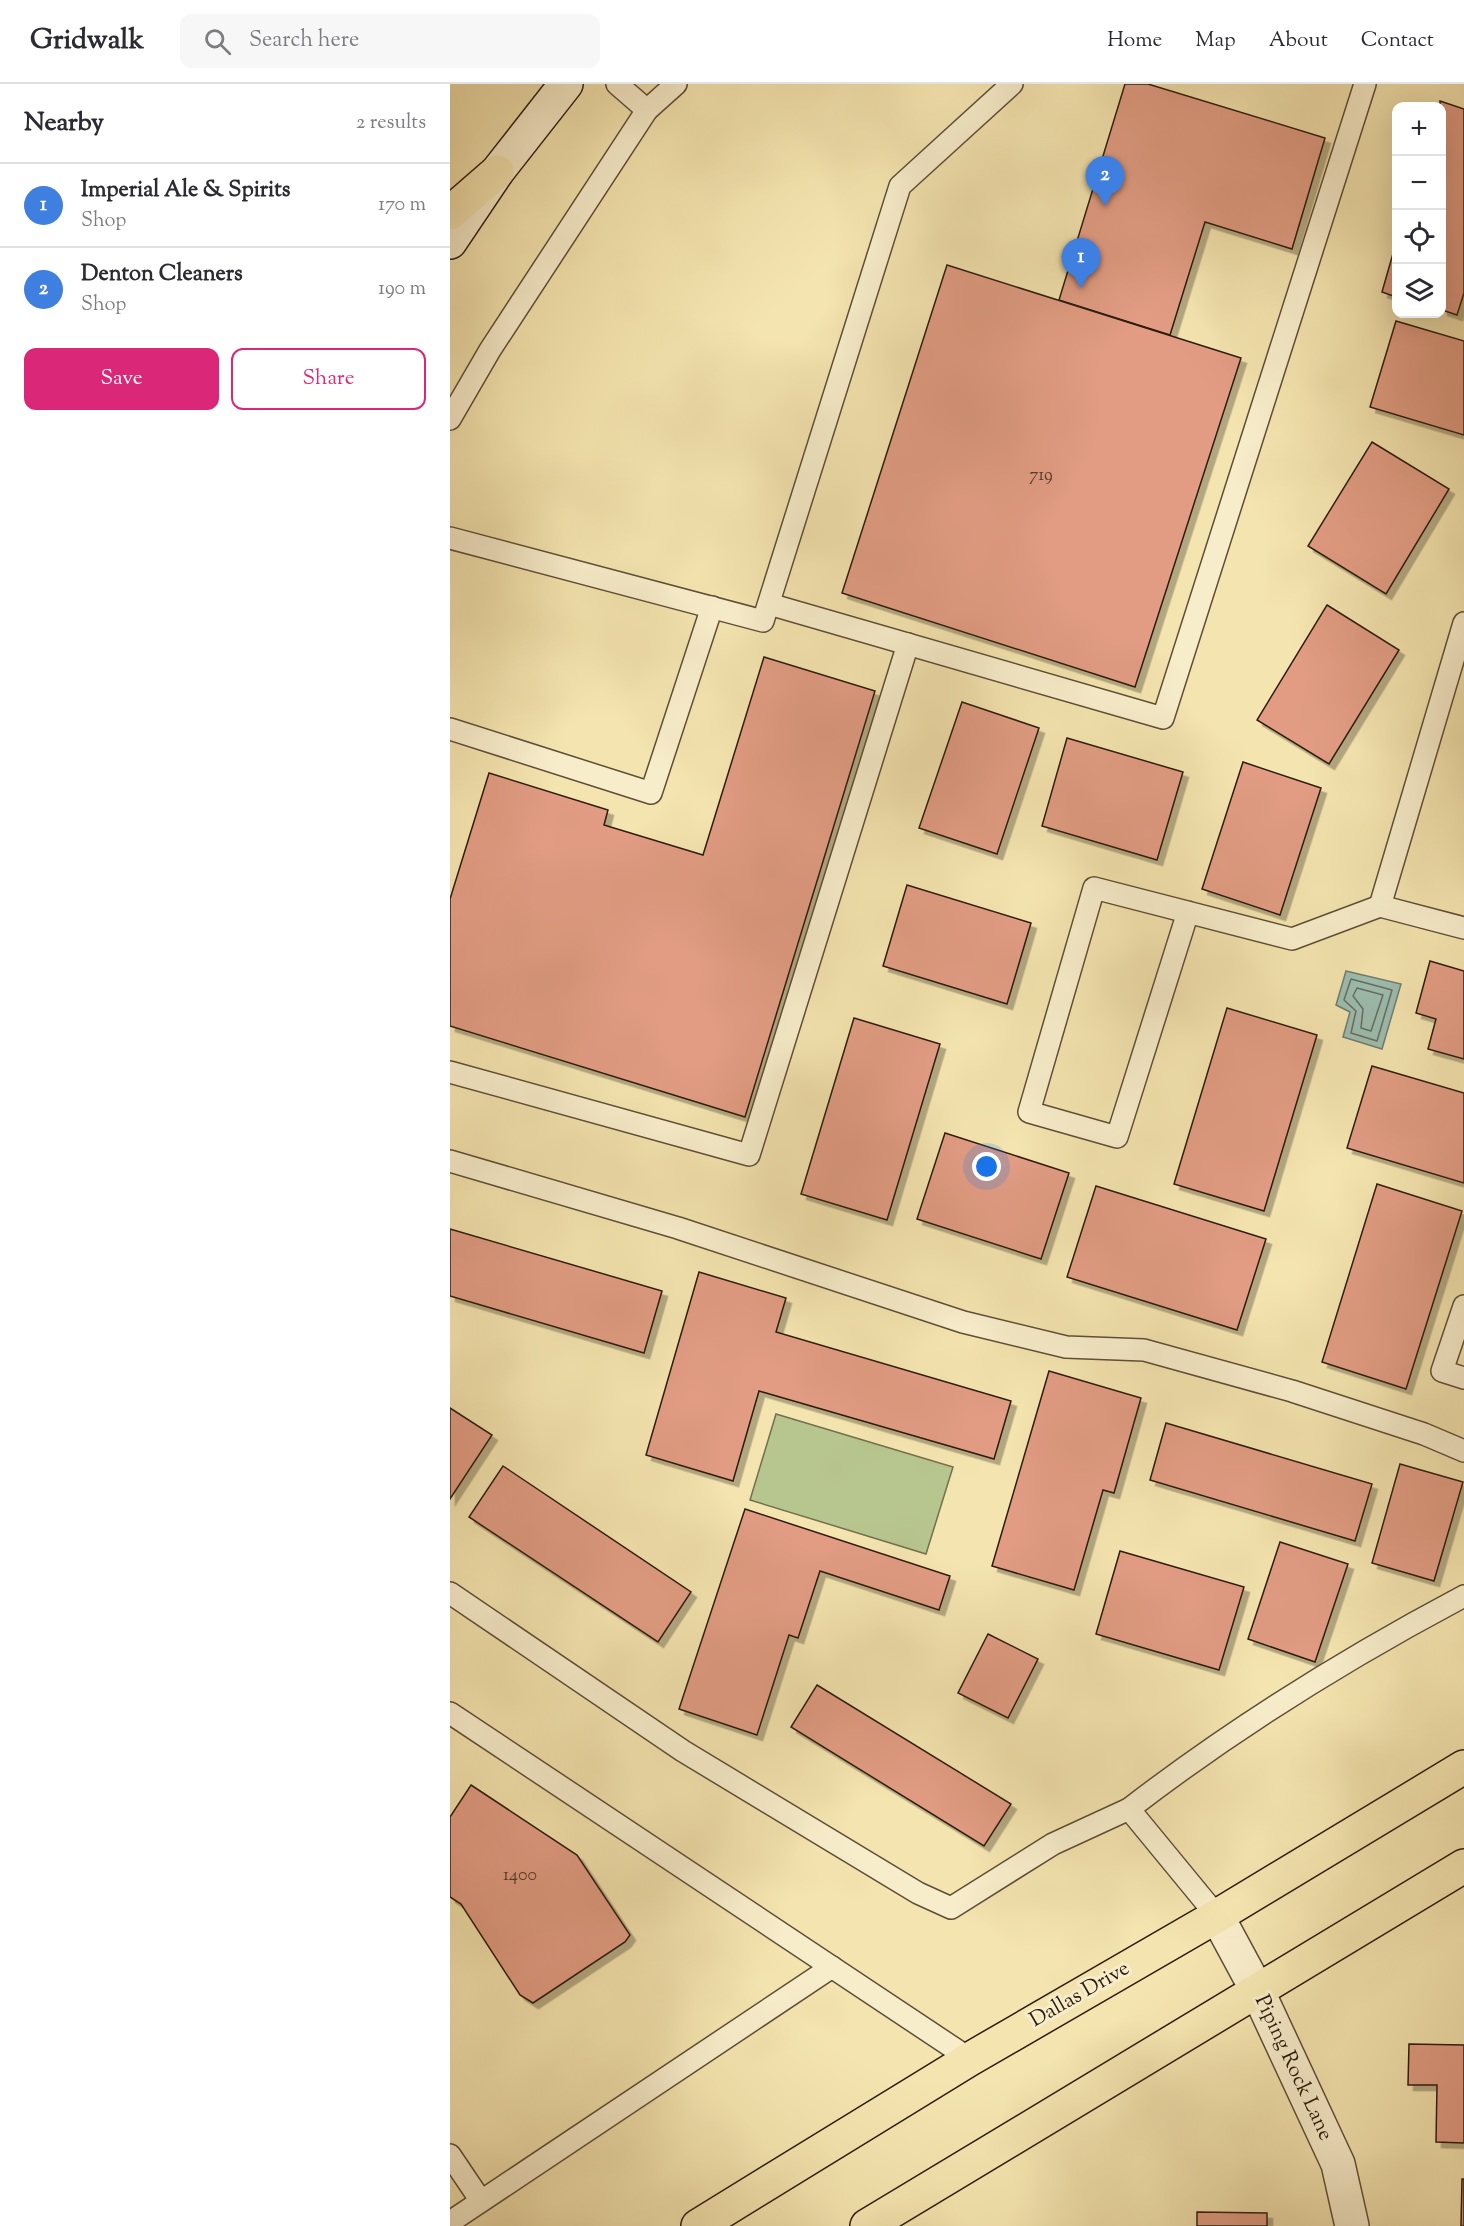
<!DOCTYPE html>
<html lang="en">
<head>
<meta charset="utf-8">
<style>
  body { margin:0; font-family:"Sorts Mill Goudy",serif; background:#f7f7f7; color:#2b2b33 }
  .controls { position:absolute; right:18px; top:18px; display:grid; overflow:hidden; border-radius:12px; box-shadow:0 6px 24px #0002 }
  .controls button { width:54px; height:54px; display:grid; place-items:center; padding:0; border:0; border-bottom:2px solid #e1e1e2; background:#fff; color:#2b2b33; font:30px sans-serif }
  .you { position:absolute; left:537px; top:1083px; width:21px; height:21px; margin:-15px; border:4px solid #fff; border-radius:50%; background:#1a73e8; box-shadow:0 0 0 9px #1a73e833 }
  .badge { display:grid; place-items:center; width:39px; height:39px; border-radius:50%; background:#db2777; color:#fff; font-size:20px; font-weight:700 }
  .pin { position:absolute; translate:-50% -50px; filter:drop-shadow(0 2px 3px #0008) }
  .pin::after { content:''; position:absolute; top:32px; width:21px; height:18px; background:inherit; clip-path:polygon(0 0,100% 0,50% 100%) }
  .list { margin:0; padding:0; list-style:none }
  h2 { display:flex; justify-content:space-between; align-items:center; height:78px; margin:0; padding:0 24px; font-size:26px }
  h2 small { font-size:20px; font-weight:400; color:#7c7c81 }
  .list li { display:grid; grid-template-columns:39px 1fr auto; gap:18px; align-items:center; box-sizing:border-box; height:84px; padding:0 24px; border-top:2px solid #e1e1e2 }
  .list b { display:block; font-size:22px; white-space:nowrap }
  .list p { margin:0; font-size:20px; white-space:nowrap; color:#7c7c81 }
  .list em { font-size:20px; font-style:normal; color:#7c7c81 }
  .actions { display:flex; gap:12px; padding:18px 24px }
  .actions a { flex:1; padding:14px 0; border:2px solid #db2777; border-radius:12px; text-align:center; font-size:21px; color:#db2777 }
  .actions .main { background:#db2777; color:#fff }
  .icon { flex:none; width:33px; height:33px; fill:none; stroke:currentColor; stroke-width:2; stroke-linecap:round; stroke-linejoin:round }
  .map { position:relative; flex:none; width:1014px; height:2142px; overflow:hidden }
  header { display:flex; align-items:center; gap:36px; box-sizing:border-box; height:84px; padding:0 30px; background:#fff; border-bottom:2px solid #e1e1e2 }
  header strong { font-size:28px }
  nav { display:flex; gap:33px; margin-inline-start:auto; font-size:21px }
  .search { width:420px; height:54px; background:#f7f7f7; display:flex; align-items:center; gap:15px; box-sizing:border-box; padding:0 21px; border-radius:12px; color:#7c7c81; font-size:22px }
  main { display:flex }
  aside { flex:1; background:#fff }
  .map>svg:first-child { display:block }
  .green { fill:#b7c58e; stroke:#72704e; stroke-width:1.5 }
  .water { fill:#9dbeb1; stroke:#707d70; stroke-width:1.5 }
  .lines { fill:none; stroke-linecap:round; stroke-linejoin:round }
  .shore { stroke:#656d60; stroke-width:1.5 }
  .building { fill:#e19c83; stroke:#2d1c0f; stroke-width:1.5; filter:url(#shadow) }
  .service-casing { stroke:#5f4e37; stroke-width:24 }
  .minor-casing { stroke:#5f4e37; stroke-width:36 }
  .secondary-casing { stroke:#2d1c0f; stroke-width:36 }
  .primary-casing { stroke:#2d1c0f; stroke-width:36 }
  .motorway-casing { stroke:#2d1c0f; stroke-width:36 }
  .service { stroke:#f8edcb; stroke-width:21 }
  .minor { stroke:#f8edcb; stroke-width:33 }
  .secondary { stroke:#f8edcb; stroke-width:33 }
  .primary { stroke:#f4e4af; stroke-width:33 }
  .motorway { stroke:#f4e4af; stroke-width:33 }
  .labels { text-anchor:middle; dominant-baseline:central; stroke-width:6; stroke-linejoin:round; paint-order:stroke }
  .number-label { font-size:18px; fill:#5a3c2c }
  .street-label { font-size:21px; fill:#2d1c0f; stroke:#f8edcb }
</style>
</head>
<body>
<header>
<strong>Gridwalk</strong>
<div class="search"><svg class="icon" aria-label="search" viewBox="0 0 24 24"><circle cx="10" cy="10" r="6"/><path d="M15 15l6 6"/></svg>Search here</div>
<nav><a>Home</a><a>Map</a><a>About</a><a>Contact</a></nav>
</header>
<main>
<aside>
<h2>Nearby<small>2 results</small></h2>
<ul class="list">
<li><span class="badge" style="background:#3f7fe0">1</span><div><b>Imperial Ale &amp; Spirits</b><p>Shop</p></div><em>170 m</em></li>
<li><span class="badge" style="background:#3f7fe0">2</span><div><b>Denton Cleaners</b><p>Shop</p></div><em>190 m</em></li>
</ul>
<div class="actions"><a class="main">Save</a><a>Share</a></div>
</aside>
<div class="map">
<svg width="1014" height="2142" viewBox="0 0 1014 2142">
  <defs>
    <filter id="shadow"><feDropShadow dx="5.5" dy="5.5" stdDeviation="0" flood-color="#0004"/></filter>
  </defs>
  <rect width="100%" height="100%" fill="#f4e4af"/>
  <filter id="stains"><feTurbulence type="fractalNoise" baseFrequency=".00333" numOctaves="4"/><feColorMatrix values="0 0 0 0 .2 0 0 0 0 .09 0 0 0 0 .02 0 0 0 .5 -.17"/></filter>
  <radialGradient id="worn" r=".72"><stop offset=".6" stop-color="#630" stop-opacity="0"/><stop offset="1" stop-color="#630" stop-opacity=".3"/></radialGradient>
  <!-- green -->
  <polygon class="green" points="326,1330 503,1383 476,1470 300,1416"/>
  <!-- water -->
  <polygon class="water" points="896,887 951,900 932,965 893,953 900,928 886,921"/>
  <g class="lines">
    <!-- shore -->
    <g class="shore">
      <polygon points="901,895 942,906 927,957 901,949 906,927 894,916"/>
      <polygon points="907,904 933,911 921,947 911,944 913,925 903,912"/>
    </g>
  </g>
  <!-- building -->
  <g class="building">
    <polygon points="675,0 698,0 875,54 842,165 755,138 720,251 609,216"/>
    <polygon points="990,17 1014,25 1014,209 1007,231 992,226"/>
    <polygon points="946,159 946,213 932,208"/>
    <polygon points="497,181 791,274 685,603 392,509"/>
    <polygon points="946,237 1014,257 1014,351 920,323"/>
    <polygon points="922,358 999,405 936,510 858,462"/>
    <polygon points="877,521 949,566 879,680 807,636"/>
    <polygon points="314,573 425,607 295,1033 0,942 0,815 39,689 158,726 154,741 253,771"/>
    <polygon points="512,618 589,644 547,770 469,744"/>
    <polygon points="617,654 733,688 707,776 592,742"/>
    <polygon points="793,678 871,704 830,831 752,805"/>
    <polygon points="457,801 581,839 557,920 433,882"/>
    <polygon points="980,877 1014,887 1014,975 978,965 986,935 966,929"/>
    <polygon points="777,924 867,951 814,1127 724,1100"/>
    <polygon points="404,934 490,960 437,1136 351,1110"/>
    <polygon points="922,982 1014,1009 1014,1099 897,1064"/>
    <polygon points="495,1049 619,1089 591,1175 467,1135"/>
    <polygon points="927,1100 1012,1127 956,1305 872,1278"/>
    <polygon points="646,1102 816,1155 787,1246 617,1193"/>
    <polygon points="0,1145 212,1207 194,1269 0,1212"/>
    <polygon points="249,1188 336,1214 326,1248 561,1317 544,1375 309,1307 283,1397 196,1371"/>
    <polygon points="599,1287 691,1314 664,1409 653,1406 624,1506 542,1482"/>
    <polygon points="0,1324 42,1351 0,1415"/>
    <polygon points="716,1339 922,1400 905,1457 700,1396"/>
    <polygon points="950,1380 1013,1398 984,1497 922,1479"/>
    <polygon points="53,1382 241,1508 208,1558 19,1433"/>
    <polygon points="295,1425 500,1492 489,1526 370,1487 348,1554 339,1551 307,1651 229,1625"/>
    <polygon points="830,1458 898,1480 865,1578 798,1555"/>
    <polygon points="670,1467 794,1503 769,1586 646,1550"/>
    <polygon points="538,1550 588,1575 558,1634 508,1609"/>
    <polygon points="367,1601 561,1720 534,1762 341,1643"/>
    <polygon points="21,1701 127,1771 180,1851 175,1858 83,1919 70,1911 11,1820 0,1813 0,1733"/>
    <polygon points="959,1960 1014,1961 1014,2059 986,2058 987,2001 958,2001"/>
    <polygon points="1012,2095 1014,2095 1014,2142 1011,2142"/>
    <polygon points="747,2128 817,2129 817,2142 747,2142"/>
  </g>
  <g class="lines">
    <!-- service casing -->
    <g class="service-casing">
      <g id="service">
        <polyline points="167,0 197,26 226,0"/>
        <polyline points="0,335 40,266 197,26"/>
        <polyline points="0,454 313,537 450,102 562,0"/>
        <polyline points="319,520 713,634 915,0"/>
        <polyline points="1014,539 930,822 1014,844"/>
        <polyline points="0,645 201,709 262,523"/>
        <polyline points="738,828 667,1053 579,1028 644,804 842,855 930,822"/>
        <polyline points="0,988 299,1071 458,560"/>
        <polyline points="0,1077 228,1144 513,1238 616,1263 694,1266 842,1307 974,1350 1014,1367"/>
        <polyline points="1014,1222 992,1287 1014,1294"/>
        <polyline points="0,1509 233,1667 468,1809 501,1824 603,1760 679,1725"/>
        <polyline points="0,1629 520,1975"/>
        <path d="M 767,1832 L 679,1725 C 784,1644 897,1574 1014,1512"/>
        <polyline points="0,2071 31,2117"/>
        <polyline points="0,2138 382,1883"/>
      </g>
    </g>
    <!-- minor casing -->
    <g class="minor-casing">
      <polyline id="minor" points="767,1832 808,1908 888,2080 902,2142"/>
    </g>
    <!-- secondary casing -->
    <g class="secondary-casing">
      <polyline id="secondary" points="0,158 47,88 116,0"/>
    </g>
    <!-- primary casing -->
    <g class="primary-casing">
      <g id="primary">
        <polyline points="248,2142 520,1975 767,1832 1014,1683"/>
        <polyline points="417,2142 1014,1782"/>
      </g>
    </g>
    <!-- motorway casing -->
    <g class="motorway-casing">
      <polyline id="motorway" points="0,129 47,88"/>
    </g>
    <!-- service -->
    <use href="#service" class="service"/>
    <!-- minor -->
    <use href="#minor" class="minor"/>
    <!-- secondary -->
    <use href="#secondary" class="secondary"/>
    <!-- primary -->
    <use href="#primary" class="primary"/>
    <!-- motorway -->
    <use href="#motorway" class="motorway"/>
  </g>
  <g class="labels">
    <!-- number labels -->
    <g class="number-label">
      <text x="591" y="392">719</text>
      <text x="70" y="1792">1400</text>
    </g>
    <!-- street labels -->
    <g class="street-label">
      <text transform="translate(630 1911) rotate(-30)">Dallas Drive</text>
      <text transform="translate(843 1984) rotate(65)">Piping Rock Lane</text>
    </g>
  </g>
  <rect width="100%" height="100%" filter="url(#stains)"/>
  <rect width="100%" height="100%" fill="url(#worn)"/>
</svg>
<div class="controls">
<button>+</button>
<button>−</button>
<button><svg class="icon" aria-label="locate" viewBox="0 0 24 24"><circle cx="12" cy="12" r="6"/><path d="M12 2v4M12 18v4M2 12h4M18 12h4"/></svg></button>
<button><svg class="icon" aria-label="layers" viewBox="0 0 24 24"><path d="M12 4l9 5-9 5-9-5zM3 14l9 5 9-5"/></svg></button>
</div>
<div class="you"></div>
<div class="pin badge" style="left:631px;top:204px;background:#3f7fe0">1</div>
<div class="pin badge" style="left:655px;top:122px;background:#3f7fe0">2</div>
</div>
</main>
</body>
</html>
